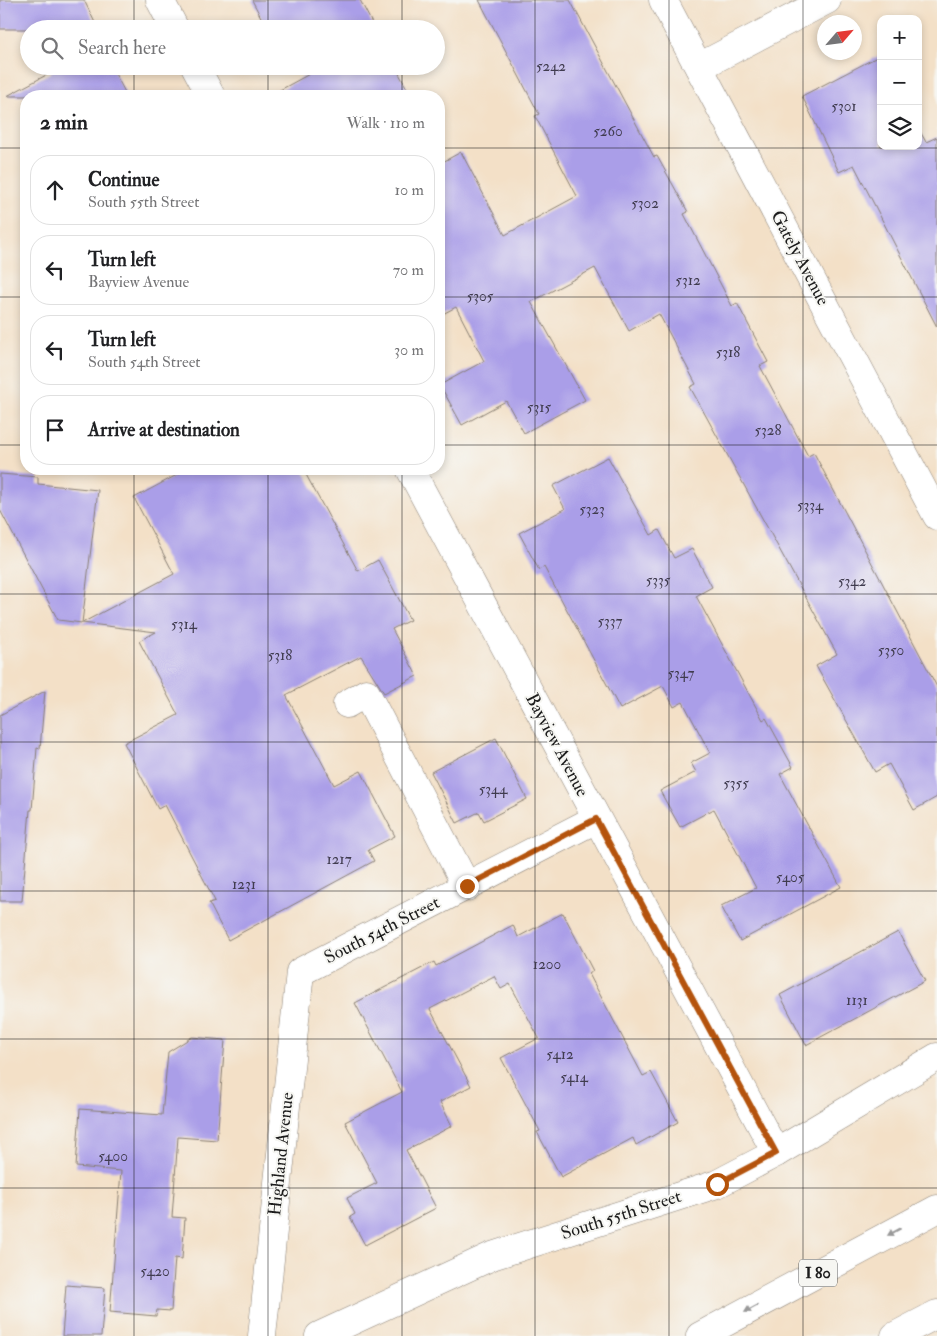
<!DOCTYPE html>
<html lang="en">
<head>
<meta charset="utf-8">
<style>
  body { margin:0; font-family:"IM FELL Double Pica",serif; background:#f2f2f2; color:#202124 }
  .controls { position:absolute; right:15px; top:15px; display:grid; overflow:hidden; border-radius:10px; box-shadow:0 2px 8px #0003 }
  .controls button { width:45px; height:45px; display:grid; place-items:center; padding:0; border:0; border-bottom:1px solid #e0e0e0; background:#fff; color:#202124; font:25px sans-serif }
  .compass { position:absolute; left:817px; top:15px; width:45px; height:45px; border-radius:50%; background:#fff; box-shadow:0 2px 8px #0003; rotate:62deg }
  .stop { position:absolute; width:15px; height:15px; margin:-11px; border:4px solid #b45309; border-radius:50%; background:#fff }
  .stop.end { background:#b45309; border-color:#fff; box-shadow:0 1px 5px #0008 }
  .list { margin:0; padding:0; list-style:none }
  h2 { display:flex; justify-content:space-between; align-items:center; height:65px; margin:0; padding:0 20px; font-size:21px }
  h2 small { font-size:16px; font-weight:400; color:#757577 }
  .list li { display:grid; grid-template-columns:32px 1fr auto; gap:15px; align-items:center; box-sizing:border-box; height:70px; margin:0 10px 10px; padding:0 10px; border:1px solid #e0e0e0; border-radius:20px }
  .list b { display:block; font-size:19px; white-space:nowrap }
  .list p { margin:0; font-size:16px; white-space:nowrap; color:#757577 }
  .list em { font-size:16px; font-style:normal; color:#757577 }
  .icon { flex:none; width:28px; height:28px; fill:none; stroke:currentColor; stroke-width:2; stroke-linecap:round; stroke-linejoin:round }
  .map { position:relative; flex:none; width:937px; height:1336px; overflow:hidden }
  .search { position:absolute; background:#fff; box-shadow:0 2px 8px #0003; left:20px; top:20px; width:425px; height:55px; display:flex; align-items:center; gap:12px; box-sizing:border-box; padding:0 18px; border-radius:28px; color:#757577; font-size:19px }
  .panel { position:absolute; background:#fff; box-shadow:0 2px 8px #0003; left:20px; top:90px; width:425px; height:385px; border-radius:20px }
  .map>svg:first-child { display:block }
  .building { fill:#aa9ee8 }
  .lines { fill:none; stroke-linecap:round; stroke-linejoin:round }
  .minor-casing { stroke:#887e72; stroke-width:29 }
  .highway-casing { stroke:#887e72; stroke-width:29 }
  .minor { stroke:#fff; stroke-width:28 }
  .highway { stroke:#fff; stroke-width:28 }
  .oneway { fill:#999 }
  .route { stroke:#b45309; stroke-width:6 }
  .grid { fill:none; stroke:#1c1c1c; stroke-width:1; stroke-opacity:0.55 }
  .labels { text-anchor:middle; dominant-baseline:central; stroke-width:4; stroke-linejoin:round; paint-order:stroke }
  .number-label { font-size:15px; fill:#403c4f }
  .shield { fill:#f6f6f2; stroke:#5d5d5c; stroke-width:1 }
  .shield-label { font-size:16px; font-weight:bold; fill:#1c1c1c }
  .street-label { font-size:18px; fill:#1c1c1c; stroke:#f6f6f2 }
</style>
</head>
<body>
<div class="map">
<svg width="937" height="1336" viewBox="0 0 937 1336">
  <rect width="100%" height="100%" fill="#f6f6f2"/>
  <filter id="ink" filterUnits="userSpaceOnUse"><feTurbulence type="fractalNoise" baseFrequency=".02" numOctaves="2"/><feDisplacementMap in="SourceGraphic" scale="10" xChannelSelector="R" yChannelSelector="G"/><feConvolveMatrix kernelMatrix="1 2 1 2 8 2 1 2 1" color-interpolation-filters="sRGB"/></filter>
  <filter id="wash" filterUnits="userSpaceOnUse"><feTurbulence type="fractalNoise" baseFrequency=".0096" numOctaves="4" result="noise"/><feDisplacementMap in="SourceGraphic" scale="20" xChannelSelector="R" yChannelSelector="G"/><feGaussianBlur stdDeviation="1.12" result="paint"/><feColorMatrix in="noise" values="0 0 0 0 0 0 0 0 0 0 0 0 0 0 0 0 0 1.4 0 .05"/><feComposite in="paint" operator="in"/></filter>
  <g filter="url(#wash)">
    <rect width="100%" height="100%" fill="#f3e0c7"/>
    <g id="blocks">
      <!-- building -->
      <g class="building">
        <polygon points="0,0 84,0 98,29 0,29"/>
        <polygon points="252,0 360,0 375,29 267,29"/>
        <polygon points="479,0 570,0 654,157 657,156 688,212 684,214 732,306 737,303 768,362 760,366 808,456 814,453 937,687 937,797 914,810 889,764 875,772 816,666 837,654 690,387 696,384 659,314 629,331 595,268 531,302 585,400 524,433 506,401 462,425 440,385 484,361 456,307 439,316 439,164 461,152 505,235 577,196 535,116 539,114"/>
        <polygon points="881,55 881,146 918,146 918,128 926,142 937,137 937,327 854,165 839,172 802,96"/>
        <polygon points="49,66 111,66 127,96 7,96 52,72"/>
        <polygon points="324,66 395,66 411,96 269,96"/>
        <polygon points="608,457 651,535 659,530 674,558 692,549 712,587 696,596 763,720 766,718 793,767 780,774 841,887 740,941 721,906 756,888 714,809 680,827 660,791 696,772 691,763 710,753 683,702 674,707 663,686 620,709 544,567 539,570 519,533 565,509 553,486"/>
        <polygon points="188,469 303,469 358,571 378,560 410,620 392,629 417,676 384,693 361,656 286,695 334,785 361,771 395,836 368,850 374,861 228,940 209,903 215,901 165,805 158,809 124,743 178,715 139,641 156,632 82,623 174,574 134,498"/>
        <polygon points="0,474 38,477 38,484 98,490 82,623 58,620 0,510"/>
        <polygon points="45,691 40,749 37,748 32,810 30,810 22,901 0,901 0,715"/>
        <polygon points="496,738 527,799 484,821 479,812 457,823 431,772"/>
        <polygon points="563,913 593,971 589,974 643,1076 651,1072 678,1122 636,1145 633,1138 561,1177 537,1132 540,1131 501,1058 539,1038 510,984 501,989 494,976 430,1009 471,1086 440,1102 452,1126 406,1150 436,1208 365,1245 350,1217 355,1214 347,1198 377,1183 345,1122 402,1092 355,1003 434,962 436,966 513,925 518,937"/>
        <polygon points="898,932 925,981 806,1045 780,995"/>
        <polygon points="192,1037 225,1040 217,1140 178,1137 172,1217 185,1218 182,1259 175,1258 171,1311 157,1310 156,1316 110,1312 121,1171 76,1167 80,1109 162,1115 168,1052"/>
        <polygon points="66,1285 105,1288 101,1336 62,1336"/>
      </g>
    </g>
  </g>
  <g filter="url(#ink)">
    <use href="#blocks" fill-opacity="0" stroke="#887e72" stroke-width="1"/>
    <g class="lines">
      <!-- minor casing -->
      <g class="minor-casing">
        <g id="minor">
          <polyline points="160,0 175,29"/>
          <polyline points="663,0 937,516"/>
          <polyline points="195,66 211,96"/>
          <polyline points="699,67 827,0"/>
          <polyline points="410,469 776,1153"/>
          <polyline points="347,704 366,693 467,887"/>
          <polyline points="262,1336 300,972 596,819"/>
          <polyline points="319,1336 492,1256 717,1184 776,1153 937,1057"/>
        </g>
      </g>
      <!-- highway casing -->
      <g class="highway-casing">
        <g id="highway">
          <polyline points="700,1336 937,1209"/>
          <polyline points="895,1336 937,1314"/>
        </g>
      </g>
      <!-- minor -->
      <use href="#minor" class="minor"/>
      <!-- highway -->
      <use href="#highway" class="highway"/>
    </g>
    <!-- one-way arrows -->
    <defs><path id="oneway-solid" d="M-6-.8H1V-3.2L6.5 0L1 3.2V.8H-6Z" transform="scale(1.25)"/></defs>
    <g class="oneway">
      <use href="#oneway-solid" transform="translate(894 1232) rotate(152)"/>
      <use href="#oneway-solid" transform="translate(751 1309) rotate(152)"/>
    </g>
  </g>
  <g class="lines" filter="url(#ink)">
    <!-- route -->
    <polyline class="route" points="467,886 596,819 776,1153 717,1184"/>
  </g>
  <!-- grid -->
  <path class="grid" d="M 134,0 L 134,29M 268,0 L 268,29M 402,0 L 402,29M 535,0 L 535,1336M 669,0 L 669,1336M 803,0 L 803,1336M 134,66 L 134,96M 268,66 L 268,96M 402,66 L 402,96M 0,148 L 26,148M 439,148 L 937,148M 0,297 L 26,297M 439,297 L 937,297M 0,445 L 26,445M 439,445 L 937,445M 134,469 L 134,1336M 268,469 L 268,1336M 402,469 L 402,1336M 0,594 L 937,594M 0,742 L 937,742M 0,891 L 937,891M 0,1039 L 937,1039M 0,1188 L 937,1188"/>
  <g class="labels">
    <!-- number labels -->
    <g class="number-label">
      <text x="551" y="66">5242</text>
      <text x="844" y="106">5301</text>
      <text x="608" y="131">5260</text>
      <text x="645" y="203">5302</text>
      <text x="688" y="280">5312</text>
      <text x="480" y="296">5305</text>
      <text x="728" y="352">5318</text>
      <text x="539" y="407">5315</text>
      <text x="768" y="430">5328</text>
      <text x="810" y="505">5334</text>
      <text x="592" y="509">5323</text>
      <text x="658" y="580">5335</text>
      <text x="852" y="581">5342</text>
      <text x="610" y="621">5337</text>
      <text x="184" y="624">5314</text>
      <text x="891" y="650">5350</text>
      <text x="280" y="655">5318</text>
      <text x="681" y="673">5347</text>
      <text x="736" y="783">5355</text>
      <text x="493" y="789">5344</text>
      <text x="339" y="859">1217</text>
      <text x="790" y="877">5405</text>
      <text x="244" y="884">1231</text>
      <text x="547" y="964">1200</text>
      <text x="857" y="1000">1131</text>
      <text x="560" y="1054">5412</text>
      <text x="574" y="1077">5414</text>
      <text x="113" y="1156">5400</text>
      <text x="155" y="1271">5420</text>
    </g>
    <!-- shield labels -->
    <rect class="shield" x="799" y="1259.5" width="38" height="27" rx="4"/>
    <g class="shield-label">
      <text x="818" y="1273">I 80</text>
    </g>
    <!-- street labels -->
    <g class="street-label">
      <text transform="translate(800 258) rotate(62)">Gately Avenue</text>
      <text transform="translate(557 745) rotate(62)">Bayview Avenue</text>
      <text transform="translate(382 930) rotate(-27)">South 54th Street</text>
      <text transform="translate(281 1154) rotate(-84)">Highland Avenue</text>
      <text transform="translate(621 1215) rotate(-18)">South 55th Street</text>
    </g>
  </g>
</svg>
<div class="controls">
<button>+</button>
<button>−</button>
<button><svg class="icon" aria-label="layers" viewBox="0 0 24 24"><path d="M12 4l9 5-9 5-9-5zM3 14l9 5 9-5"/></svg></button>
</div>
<svg class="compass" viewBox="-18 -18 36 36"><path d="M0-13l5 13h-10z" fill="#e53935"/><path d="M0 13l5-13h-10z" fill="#757577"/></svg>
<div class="stop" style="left:717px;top:1184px"></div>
<div class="stop end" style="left:467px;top:886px"></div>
<div class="search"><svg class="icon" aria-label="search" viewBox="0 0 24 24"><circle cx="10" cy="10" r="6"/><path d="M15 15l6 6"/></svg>Search here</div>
<section class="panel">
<h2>2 min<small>Walk · 110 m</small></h2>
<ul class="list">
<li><svg class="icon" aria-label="ahead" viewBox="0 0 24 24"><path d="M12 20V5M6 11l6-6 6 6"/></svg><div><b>Continue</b><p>South 55th Street</p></div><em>10 m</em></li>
<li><svg class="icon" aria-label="left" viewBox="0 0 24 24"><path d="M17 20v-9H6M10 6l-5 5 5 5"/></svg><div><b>Turn left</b><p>Bayview Avenue</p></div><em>70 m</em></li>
<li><svg class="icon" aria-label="left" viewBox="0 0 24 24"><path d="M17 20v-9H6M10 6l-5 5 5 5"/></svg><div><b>Turn left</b><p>South 54th Street</p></div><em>30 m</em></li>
<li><svg class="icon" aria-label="arrive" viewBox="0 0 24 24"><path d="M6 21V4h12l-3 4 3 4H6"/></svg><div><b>Arrive at destination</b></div></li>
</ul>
</section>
</div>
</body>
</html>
